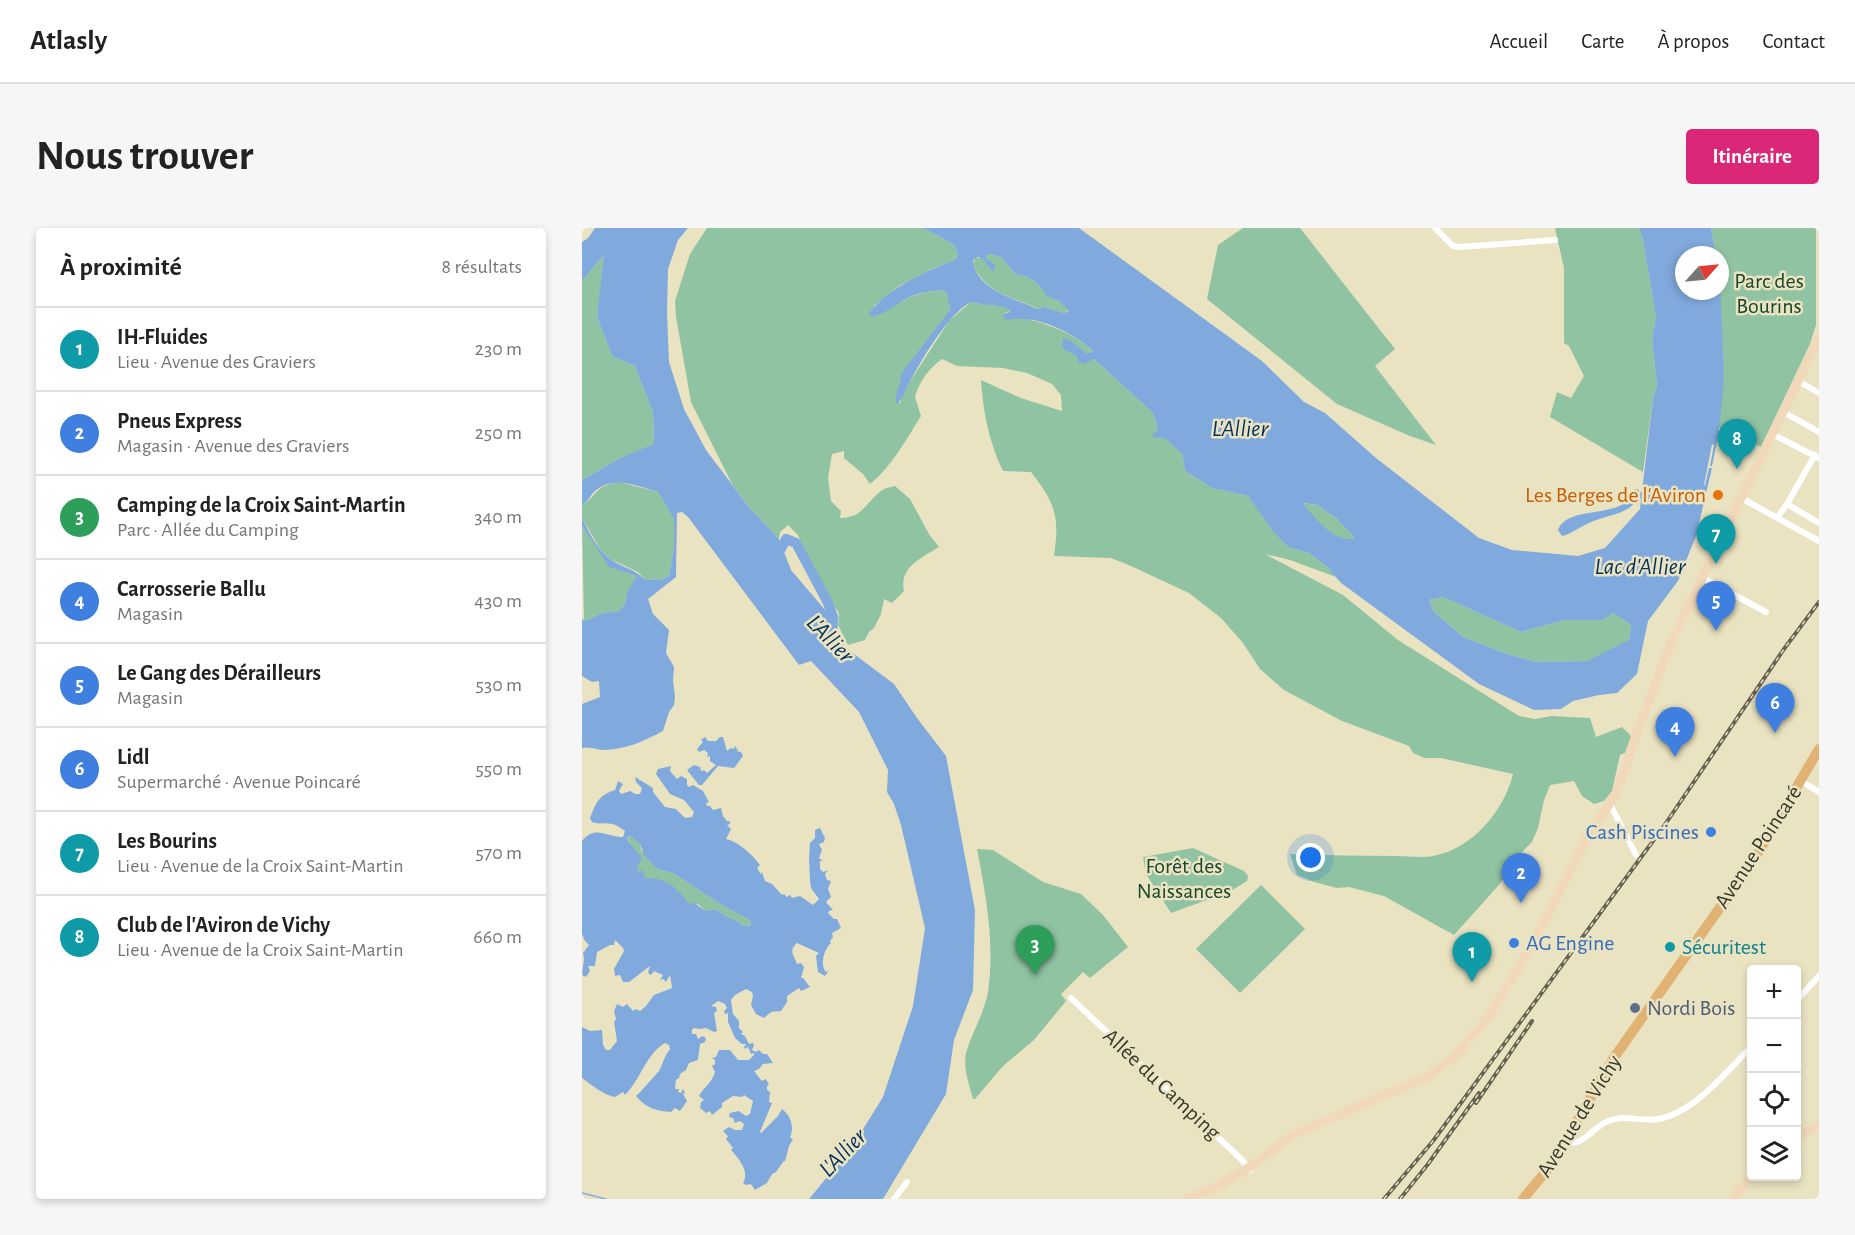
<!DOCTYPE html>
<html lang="fr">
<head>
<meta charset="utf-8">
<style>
  body { margin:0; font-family:"Alegreya Sans",sans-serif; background:#f6f6f6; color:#222 }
  .controls { position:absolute; right:18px; bottom:18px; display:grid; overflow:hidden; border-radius:6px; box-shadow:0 3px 9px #0003 }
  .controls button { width:54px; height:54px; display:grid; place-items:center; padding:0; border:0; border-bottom:2px solid #e0e0e0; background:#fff; color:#222; font:30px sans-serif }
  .compass { position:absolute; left:1093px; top:18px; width:54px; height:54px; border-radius:50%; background:#fff; box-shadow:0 3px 9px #0003; rotate:63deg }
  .you { position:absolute; left:729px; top:630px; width:21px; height:21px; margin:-15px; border:4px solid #fff; border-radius:50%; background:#1a73e8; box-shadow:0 0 0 9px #1a73e833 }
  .badge { display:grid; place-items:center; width:39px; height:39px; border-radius:50%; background:#db2777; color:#fff; font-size:20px; font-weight:700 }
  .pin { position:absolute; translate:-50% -50px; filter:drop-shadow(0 2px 3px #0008) }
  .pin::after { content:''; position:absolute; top:32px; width:21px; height:18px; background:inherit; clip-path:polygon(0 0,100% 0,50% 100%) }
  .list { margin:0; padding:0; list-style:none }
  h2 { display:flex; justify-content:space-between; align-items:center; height:78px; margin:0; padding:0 24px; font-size:26px }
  h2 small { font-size:20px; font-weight:400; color:#767676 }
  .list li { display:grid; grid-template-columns:39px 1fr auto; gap:18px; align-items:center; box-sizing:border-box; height:84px; padding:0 24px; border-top:2px solid #e0e0e0 }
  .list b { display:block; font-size:22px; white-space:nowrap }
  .list p { margin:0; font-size:20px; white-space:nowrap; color:#767676 }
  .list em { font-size:20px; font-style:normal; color:#767676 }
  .icon { flex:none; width:33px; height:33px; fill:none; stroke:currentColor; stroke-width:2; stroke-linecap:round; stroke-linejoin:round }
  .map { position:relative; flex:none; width:1237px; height:971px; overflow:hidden; border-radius:6px }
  header { display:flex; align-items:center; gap:36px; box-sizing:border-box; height:84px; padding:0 30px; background:#fff; border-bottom:2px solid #e0e0e0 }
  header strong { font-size:28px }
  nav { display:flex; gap:33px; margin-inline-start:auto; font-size:21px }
  .intro { display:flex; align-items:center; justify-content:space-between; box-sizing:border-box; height:144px; padding:0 36px }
  h1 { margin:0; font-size:42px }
  .button { padding:15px 27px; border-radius:6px; background:#db2777; color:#fff; font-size:21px; font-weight:700 }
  main { display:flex; gap:36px; padding:0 36px }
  aside { flex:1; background:#fff; border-radius:6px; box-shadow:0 3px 9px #0003 }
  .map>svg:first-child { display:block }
  .green { fill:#90c3a1 }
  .water { fill:#80aadd; fill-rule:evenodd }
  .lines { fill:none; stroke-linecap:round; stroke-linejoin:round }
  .stream { stroke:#80aadd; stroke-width:1.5 }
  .river { stroke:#80aadd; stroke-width:10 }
  .street { stroke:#fff; stroke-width:6 }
  .secondary { stroke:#f0d8b9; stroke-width:9 }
  .primary { stroke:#e0b273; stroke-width:10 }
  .rail-casing { stroke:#666250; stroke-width:4 }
  .rail { stroke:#eae3c2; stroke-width:1.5; stroke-dasharray:4.5; stroke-linecap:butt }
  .food-dot { fill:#e8710a; stroke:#eae3c2; stroke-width:2 }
  .shop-dot { fill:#3f7fe0; stroke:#eae3c2; stroke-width:2 }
  .culture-dot { fill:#0f9aa8; stroke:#eae3c2; stroke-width:2 }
  .service-dot { fill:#5c6f8a; stroke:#eae3c2; stroke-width:2 }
  .labels { text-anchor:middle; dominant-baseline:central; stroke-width:5; stroke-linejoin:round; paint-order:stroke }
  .park-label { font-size:22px; fill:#18472c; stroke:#eae3c2 }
  .food-label { font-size:22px; fill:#c56008; stroke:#eae3c2; text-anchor:end }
  .shop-label { font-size:22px; fill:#366cbe; stroke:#eae3c2; text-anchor:end }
  .street-label { font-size:22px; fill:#39372a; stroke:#eae3c2 }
  .culture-label { font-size:22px; fill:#0d838f; stroke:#eae3c2; text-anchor:start }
  .service-label { font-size:22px; fill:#4e5e75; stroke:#eae3c2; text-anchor:start }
  .water-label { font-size:24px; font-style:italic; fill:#02305e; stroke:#eae3c2 }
</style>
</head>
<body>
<header>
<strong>Atlasly</strong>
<nav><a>Accueil</a><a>Carte</a><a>À propos</a><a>Contact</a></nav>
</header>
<div class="intro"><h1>Nous trouver</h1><a class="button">Itinéraire</a></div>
<main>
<aside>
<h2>À proximité<small>8 résultats</small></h2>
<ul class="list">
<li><span class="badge" style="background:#0f9aa8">1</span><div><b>IH-Fluides</b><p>Lieu · Avenue des Graviers</p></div><em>230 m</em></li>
<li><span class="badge" style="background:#3f7fe0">2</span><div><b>Pneus Express</b><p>Magasin · Avenue des Graviers</p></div><em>250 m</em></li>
<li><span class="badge" style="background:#2e9e5b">3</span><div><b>Camping de la Croix Saint-Martin</b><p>Parc · Allée du Camping</p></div><em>340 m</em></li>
<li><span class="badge" style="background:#3f7fe0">4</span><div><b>Carrosserie Ballu</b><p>Magasin</p></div><em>430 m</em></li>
<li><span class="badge" style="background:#3f7fe0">5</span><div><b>Le Gang des Dérailleurs</b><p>Magasin</p></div><em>530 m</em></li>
<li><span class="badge" style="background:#3f7fe0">6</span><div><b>Lidl</b><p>Supermarché · Avenue Poincaré</p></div><em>550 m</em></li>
<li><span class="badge" style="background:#0f9aa8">7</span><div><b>Les Bourins</b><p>Lieu · Avenue de la Croix Saint-Martin</p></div><em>570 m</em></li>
<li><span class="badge" style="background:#0f9aa8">8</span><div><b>Club de l'Aviron de Vichy</b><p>Lieu · Avenue de la Croix Saint-Martin</p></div><em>660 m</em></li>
</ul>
</aside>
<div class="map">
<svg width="1237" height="971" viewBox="0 0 1237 971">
  <rect width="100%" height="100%" fill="#eae3c2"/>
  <!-- green -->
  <g class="green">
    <path d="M 125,0 L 341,0 L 371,16 L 376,25 L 374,31 L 350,41 L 317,58 L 292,78 L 296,87 C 319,73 334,63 362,62 C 368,68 369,80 366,87 C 343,114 326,138 313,172 L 318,175 L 325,158 L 367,93 L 389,74 C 403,78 414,76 428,81 L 428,83 L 421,86 C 454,92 485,100 511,123 L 509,125 L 504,125 L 488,113 L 509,132 L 512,131 L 571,185 L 576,201 L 600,226 L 603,243 L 630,260 L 666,268 L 706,319 L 727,325 L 745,339 L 754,349 L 708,332 L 683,326 L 761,367 L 816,412 L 937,488 L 953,491 L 969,488 L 1008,490 L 1014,509 L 1040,499 L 1049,508 L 1043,525 L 1038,527 L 1030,563 L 1022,573 L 1012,576 L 1000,568 L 992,553 L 968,557 L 962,572 L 956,600 L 950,614 L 942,622 L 916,658 L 872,707 L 802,668 L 767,659 L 755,660 L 732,654 L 715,647 L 708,626 C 743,627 779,628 814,628 C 826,628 840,630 851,628 C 890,621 922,583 931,546 L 859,530 L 842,530 L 831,525 L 827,518 L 819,515 L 760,493 L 702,462 L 678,441 L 661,415 L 639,390 L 607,365 L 549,338 L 529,330 L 472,328 C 478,288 473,275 449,244 L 421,243 C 407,215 401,183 399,152 L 439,170 L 480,183 L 479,167 L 470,156 L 445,145 L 421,140 L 375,138 L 360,131 C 347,140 337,154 333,169 L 339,188 C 324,212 310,238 288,256 L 281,246 L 262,230 L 262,223 L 250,226 L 246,250 L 249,273 L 259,283 L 258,290 C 281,290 283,275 299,263 C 303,260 309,259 313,258 L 328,271 L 347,306 L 357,319 C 339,330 317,339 322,363 L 310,375 L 302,371 L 299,386 L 292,400 L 287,404 L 283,412 L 266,417 L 256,397 L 257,385 L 241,362 L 227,336 L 216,307 L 206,297 L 198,304 L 197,311 L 167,279 L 150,256 L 109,174 L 94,89 L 93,73 L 108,26 Z"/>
    <polygon points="661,0 718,0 813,121 793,138 854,217 828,208 755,176 625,71 636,17"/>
    <polygon points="973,0 1057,0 1061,12 1074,89 1070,111 1075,158 1071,170 1061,244 968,189 975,164 989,170 1002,148 987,118 982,115 982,40"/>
    <polygon points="1129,0 1234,0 1234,97 1228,116 1179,219 1136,199 1142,140 1138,75 1138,27 1134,27"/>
    <polygon points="23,26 15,89 30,128 53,138 71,185 72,217 40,229 0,252 0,53"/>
    <path d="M 408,26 L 419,29 L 433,46 L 446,49 L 458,58 L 466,68 L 477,73 L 487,82 L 482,85 L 462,79 L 457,81 C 430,69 403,65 391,36 L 393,30 L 404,30 L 404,28 Z"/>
    <path d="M 37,254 L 76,264 L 92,290 L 92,318 L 87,348 L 81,351 L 63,352 L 56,344 L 28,331 L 18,321 L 0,290 L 0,277 C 17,266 12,258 37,254 Z"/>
    <path d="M 720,275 L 735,277 L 754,290 L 773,310 C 754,318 731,288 720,275 Z"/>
    <polygon points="0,298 27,338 56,348 45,364 43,376 37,383 17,386 9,391 2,393"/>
    <polygon points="861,369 939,404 983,392 1021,392 1031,385 1049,397 1047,413 1005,433 956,434 928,427 881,409 852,384 847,372"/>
    <path d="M 48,608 L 58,616 L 59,622 L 75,641 L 91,645 L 138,676 L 169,693 L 169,698 L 158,697 L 156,693 L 146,689 L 133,681 L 124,683 L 116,676 L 107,677 L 64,651 L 54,640 C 58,629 51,619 45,611 Z"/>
    <polygon points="611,620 662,643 666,648 665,653 647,664 589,685 564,646 561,629"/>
    <path d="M 395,621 L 411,622 L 461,654 L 499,666 L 521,687 L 546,719 L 508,750 L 501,744 L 479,766 L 484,773 L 452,812 L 421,838 L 393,871 L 391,871 C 387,856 381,840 384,825 C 390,804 402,786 406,764 C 413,715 404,668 395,621 Z"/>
    <polygon points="679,657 723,701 658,765 614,721"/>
  </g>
  <!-- water -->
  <g class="water">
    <path d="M 13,0 L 106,0 L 96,12 L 86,41 L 85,85 L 87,134 L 102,181 L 124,222 L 167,279 L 197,311 L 209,342 L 244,383 L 255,409 L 264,420 L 312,456 L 335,490 L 364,528 L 393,682 L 391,762 L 372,812 L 364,866 L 301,971 L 227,971 L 270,919 L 301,869 L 331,778 L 343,700 L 319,597 L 312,576 L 305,564 L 306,542 L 277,484 L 229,433 L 217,437 L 106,289 L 100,284 L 95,285 L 94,349 L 66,371 L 71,386 L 87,402 L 84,425 L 92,439 L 91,453 L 93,469 L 92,477 L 87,484 L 81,503 C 62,513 45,521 23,522 C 15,522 8,518 0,520 L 0,476 L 18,469 L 17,453 L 10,454 L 0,448 L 0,390 L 2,393 L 9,391 L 17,386 L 37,383 L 43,376 L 45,364 L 55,348 L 27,339 L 0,298 L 0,290 C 7,304 15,321 27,330 C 39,340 51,339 63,352 L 81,351 L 87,348 L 92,318 L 92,291 L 76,264 C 55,258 32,247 13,263 C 8,268 6,273 0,277 L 0,252 L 40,229 L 72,216 L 71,185 L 53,138 L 30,128 L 15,89 L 22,27 L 0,53 L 0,14 L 6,10 Z"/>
    <path d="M 341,0 L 497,0 L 680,133 L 722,174 L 743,185 L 794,230 L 897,310 L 930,322 L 996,328 L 1023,320 L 1058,281 L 1059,272 L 1058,269 C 1045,288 1026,286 1007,295 C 997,299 990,306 980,308 L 976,302 C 986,275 1043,294 1053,261 L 1057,262 L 1057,266 L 1060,263 L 1071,170 L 1075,158 L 1070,111 L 1074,89 L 1061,12 L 1057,0 L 1129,0 L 1134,27 L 1102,27 L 1102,63 L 1138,63 L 1138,56 L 1142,140 L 1141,164 L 1136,210 L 1130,238 L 1128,238 L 1132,217 L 1130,216 L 1122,257 L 1123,257 L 1127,240 L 1130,240 L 1114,308 L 1096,353 L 1066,393 L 1055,446 L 1035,465 L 1017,467 L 991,473 L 979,481 L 952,482 L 897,456 L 759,355 L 745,339 L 727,325 L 706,319 L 691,303 L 666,268 L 630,260 L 603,243 L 600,226 L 583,210 L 569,209 L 576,201 L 571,185 L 512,131 L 502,136 L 496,134 L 495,128 L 480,120 L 481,110 L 488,112 L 504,125 L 509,125 L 511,123 C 490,104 454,86 425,92 L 421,89 L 421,86 L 428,84 L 427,81 C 414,76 403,78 389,74 C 365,87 339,133 326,157 C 322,164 322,172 314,176 C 311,167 320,156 319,146 L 368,82 L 365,66 L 362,62 C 349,63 339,64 328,69 C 315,74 302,89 288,88 L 287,85 C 309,58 343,44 374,31 L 376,25 L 371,16 ZM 408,26 L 419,29 L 433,46 L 446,49 L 458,58 L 465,68 L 477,73 L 487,83 L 482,85 L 462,79 L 456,81 C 433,71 393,61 391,32 L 396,29 L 401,31 L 410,43 L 412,43 L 413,37 L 404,30 L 404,28 ZM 721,275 L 735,277 L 754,290 L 773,310 C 754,317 731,288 721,275 ZM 861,369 L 939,404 L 983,392 L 1021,392 L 1031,385 L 1049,397 L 1047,412 L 1005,433 L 956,434 L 928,427 L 881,409 L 852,384 L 847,372 Z"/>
    <polygon points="123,509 126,513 134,513 138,509 141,509 145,523 149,520 152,521 153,518 156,522 154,523 159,524 161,528 152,540 136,538 120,557 117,557 105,542 112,537 118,539 119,543 122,542 125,545 134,537 128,533 128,528 125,529 126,525 122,522 117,524 115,521 121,514 119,512"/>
    <path d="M 89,538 L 88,543 L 95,551 L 99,548 L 105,551 L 105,557 L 107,559 L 111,557 L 121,563 L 127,574 L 124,575 L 125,578 L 128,578 L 131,582 L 139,580 L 141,588 L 145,593 L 148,593 L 148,596 L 145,597 L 149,601 L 144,611 C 155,613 169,625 178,637 L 175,640 L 179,646 L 180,644 L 183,653 L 190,656 L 200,667 L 202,666 L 205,669 L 208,667 L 210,670 L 218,668 L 231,677 L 237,671 L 229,660 L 228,652 L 227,630 L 228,615 L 233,610 L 233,602 L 238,600 L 243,610 L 242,614 L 237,616 L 240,622 L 237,630 L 241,633 L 238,633 L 238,641 L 241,644 L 246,642 L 243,646 L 245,652 L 249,653 L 246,661 L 249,669 L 244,674 L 251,682 L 247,683 L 246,685 L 252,691 L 255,691 L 259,700 L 250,705 L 251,709 L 248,713 L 249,715 C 243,720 237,736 244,744 L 247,742 L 243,748 L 236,744 L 234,728 L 237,725 L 215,715 C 206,723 212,727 215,736 L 219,735 L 222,739 L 219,750 L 221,750 L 228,759 L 219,763 L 217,760 L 205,768 L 205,774 L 199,783 C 189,784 191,782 182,790 L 174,786 L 169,777 L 171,767 L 170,764 L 164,761 L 153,767 L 149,772 L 151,786 L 157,793 L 157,800 L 161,804 L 159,806 L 163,808 L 167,816 L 171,815 L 172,817 L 170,822 L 174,824 L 177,822 L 181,826 L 185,826 L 191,835 L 181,836 L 177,841 L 172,843 L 180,853 L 184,851 L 187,857 L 185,858 L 185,862 L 188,864 L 187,874 L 190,875 L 178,904 L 179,905 L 196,888 L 200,881 C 210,889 212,899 208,910 L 211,911 L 207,918 L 203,933 L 201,934 L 194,944 L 190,946 L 185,955 L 173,962 L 169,956 L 164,957 L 161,955 C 168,943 157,931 149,922 L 151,920 L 144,911 L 146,908 L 141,903 L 147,899 L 153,902 L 160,902 L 162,896 L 158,893 L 153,895 L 151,890 L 147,889 L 148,885 L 157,883 L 164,888 L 168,886 L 171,873 L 162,867 L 160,869 L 151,868 L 140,875 L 140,879 L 130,887 L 128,883 L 124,885 L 118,880 L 119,874 L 122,872 L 117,868 C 121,860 130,855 133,844 L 130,838 L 133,836 L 133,832 L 130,830 L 134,829 L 137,822 L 148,822 L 156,832 L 167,832 L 172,827 L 172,825 L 169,826 L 166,819 L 163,821 L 162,819 L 164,816 L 160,816 L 153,810 L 146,794 L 146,785 L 143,786 L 142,783 L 145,780 L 143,776 L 136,773 L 129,778 L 134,779 L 135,783 L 132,785 L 135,803 L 132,804 L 124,800 L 117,801 L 112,800 L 110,802 L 110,806 L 114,806 L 116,811 L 120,808 L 124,810 L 123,814 L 118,816 L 116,832 L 107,835 L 104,842 L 98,846 L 97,850 L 94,852 L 93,861 L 97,861 L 96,864 L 99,865 L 101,861 L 103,864 L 101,866 L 105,873 L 98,883 L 93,880 L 89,884 C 74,883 64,880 54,868 C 57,866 74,846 77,843 C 81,836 82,828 88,821 L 87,817 L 83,815 C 64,826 59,851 43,867 L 41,864 L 33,869 C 20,866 11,858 0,850 L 0,799 L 8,803 L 20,802 L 21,817 L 24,822 L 28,822 L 35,813 L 32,794 L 34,791 L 32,783 L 35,776 L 41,779 L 45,776 L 51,783 L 54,781 L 58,783 L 64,778 L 72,767 L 90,760 L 88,747 L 84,754 L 81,751 L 78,752 L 81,747 L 72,743 L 69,747 L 66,745 L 68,738 L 47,754 L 41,754 L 38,747 L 33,748 L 32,741 L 42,723 L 41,720 L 33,712 L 32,717 L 28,717 L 15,724 L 13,738 L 6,738 L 8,743 L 4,749 L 0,747 L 2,731 L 1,725 L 7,717 L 3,713 L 0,706 L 0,613 C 13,596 26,610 41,609 L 43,603 C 39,600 33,596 30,596 C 23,594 17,597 10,594 L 8,590 C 15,573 16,568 33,562 L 36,553 L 41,556 L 37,563 L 39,566 L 48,563 L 53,566 L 58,566 L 60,560 L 54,554 L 53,549 L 71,560 L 71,564 L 83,579 L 94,581 L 103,590 L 110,589 L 112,584 L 102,572 L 88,566 L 74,546 L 76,541 ZM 48,608 L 58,616 L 62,627 L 75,641 L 91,645 L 138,676 L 169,693 L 169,698 L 159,697 L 156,693 L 146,689 L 133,681 L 124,683 L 111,674 L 107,677 C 99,661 79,647 64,651 L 60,642 L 57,644 L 55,640 L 60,630 L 46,613 L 45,610 Z"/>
  </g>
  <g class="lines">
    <!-- stream -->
    <polyline class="stream" points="0,965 24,971"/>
    <!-- river -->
    <polyline class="river" points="188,317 199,321 204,311 214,315 246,375 251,389 250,414"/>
    <!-- street -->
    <g class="street">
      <polyline points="853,0 871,18 878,19 973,12"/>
      <polyline points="1216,153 1237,165"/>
      <polyline points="1201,184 1237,204"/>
      <polyline points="1190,206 1237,230"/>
      <polyline points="1159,270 1237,313"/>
      <polyline points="1205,276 1237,295"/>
      <polyline points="1195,290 1205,276 1233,227"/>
      <polyline points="1121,350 1184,384"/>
      <polyline points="1219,553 1237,564"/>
      <polyline points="1028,576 1054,627"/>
      <polyline points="489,770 659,931 668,942"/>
      <polyline points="1214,773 1237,748"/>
      <path d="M 983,913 C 1000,921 1012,898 1026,893 C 1043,886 1060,894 1076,891 C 1112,885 1145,843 1170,818"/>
      <polyline points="312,971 325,954"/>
    </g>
    <!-- secondary -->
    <g class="secondary">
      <polyline points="1214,909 1237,898"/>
      <polyline points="635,958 666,940 711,907 847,848 872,829 905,791 947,722 1004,612 1034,566 1062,485 1091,410 1237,110"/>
      <polyline points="605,971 640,956"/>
      <polyline points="1150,971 1170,948"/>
    </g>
    <!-- primary -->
    <polyline class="primary" points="941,971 970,936 1031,831 1173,630 1237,521"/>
    <!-- rail casing -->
    <g class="rail-casing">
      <g id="rail">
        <polyline points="894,875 950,793"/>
        <polyline points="802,971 851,913 1082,598 1202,421 1237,374"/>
        <polyline points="818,971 846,936 897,865"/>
      </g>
    </g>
    <!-- rail -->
    <use href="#rail" class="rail"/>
  </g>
  <!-- markers -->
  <circle class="food-dot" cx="1136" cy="267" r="6"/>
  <g class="shop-dot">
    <circle cx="1129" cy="604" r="6"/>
    <circle cx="932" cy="715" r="6"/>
  </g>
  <circle class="culture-dot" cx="1088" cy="719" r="6"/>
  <circle class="service-dot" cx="1053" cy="780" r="6"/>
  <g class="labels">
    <!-- park labels -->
    <g class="park-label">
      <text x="1187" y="53">Parc des<tspan x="1187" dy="25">Bourins</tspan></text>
      <text x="602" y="638">Forêt des<tspan x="602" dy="25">Naissances</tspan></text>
    </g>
    <!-- food labels -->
    <g class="food-label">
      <text x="1124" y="267">Les Berges de l'Aviron</text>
    </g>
    <!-- shop labels -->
    <g class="shop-label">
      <text x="1117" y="604">Cash Piscines</text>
      <text x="944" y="715" text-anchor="start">AG Engine</text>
    </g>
    <!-- street labels -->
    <g class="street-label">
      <text transform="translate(1176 619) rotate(-57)">Avenue Poincaré</text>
      <text transform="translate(580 856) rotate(43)">Allée du Camping</text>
      <text transform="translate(997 888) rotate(-58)">Avenue de Vichy</text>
    </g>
    <!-- culture labels -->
    <g class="culture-label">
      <text x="1100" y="719">Sécuritest</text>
    </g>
    <!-- service labels -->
    <g class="service-label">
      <text x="1065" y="780">Nordi Bois</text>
    </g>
    <!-- water labels -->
    <g class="water-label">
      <text x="658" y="201">L'Allier</text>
      <text x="1058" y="339">Lac d'Allier</text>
      <text transform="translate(248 411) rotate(46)">L'Allier</text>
      <text transform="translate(261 925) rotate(-46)">L'Allier</text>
    </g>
  </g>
</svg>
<div class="controls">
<button>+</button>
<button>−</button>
<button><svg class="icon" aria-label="locate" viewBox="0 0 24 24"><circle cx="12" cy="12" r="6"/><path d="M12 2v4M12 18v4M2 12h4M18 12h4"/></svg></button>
<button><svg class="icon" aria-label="layers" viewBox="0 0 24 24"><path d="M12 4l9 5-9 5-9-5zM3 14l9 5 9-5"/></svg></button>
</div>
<svg class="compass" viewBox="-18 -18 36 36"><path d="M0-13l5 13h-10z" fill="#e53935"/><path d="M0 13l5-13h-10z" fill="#767676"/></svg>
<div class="you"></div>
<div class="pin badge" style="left:890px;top:754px;background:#0f9aa8">1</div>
<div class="pin badge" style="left:939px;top:675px;background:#3f7fe0">2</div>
<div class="pin badge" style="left:453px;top:747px;background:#2e9e5b">3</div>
<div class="pin badge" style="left:1093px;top:529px;background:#3f7fe0">4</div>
<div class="pin badge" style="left:1134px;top:403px;background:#3f7fe0">5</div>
<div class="pin badge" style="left:1193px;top:505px;background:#3f7fe0">6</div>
<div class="pin badge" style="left:1134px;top:336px;background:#0f9aa8">7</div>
<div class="pin badge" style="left:1155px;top:241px;background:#0f9aa8">8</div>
</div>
</main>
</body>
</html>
